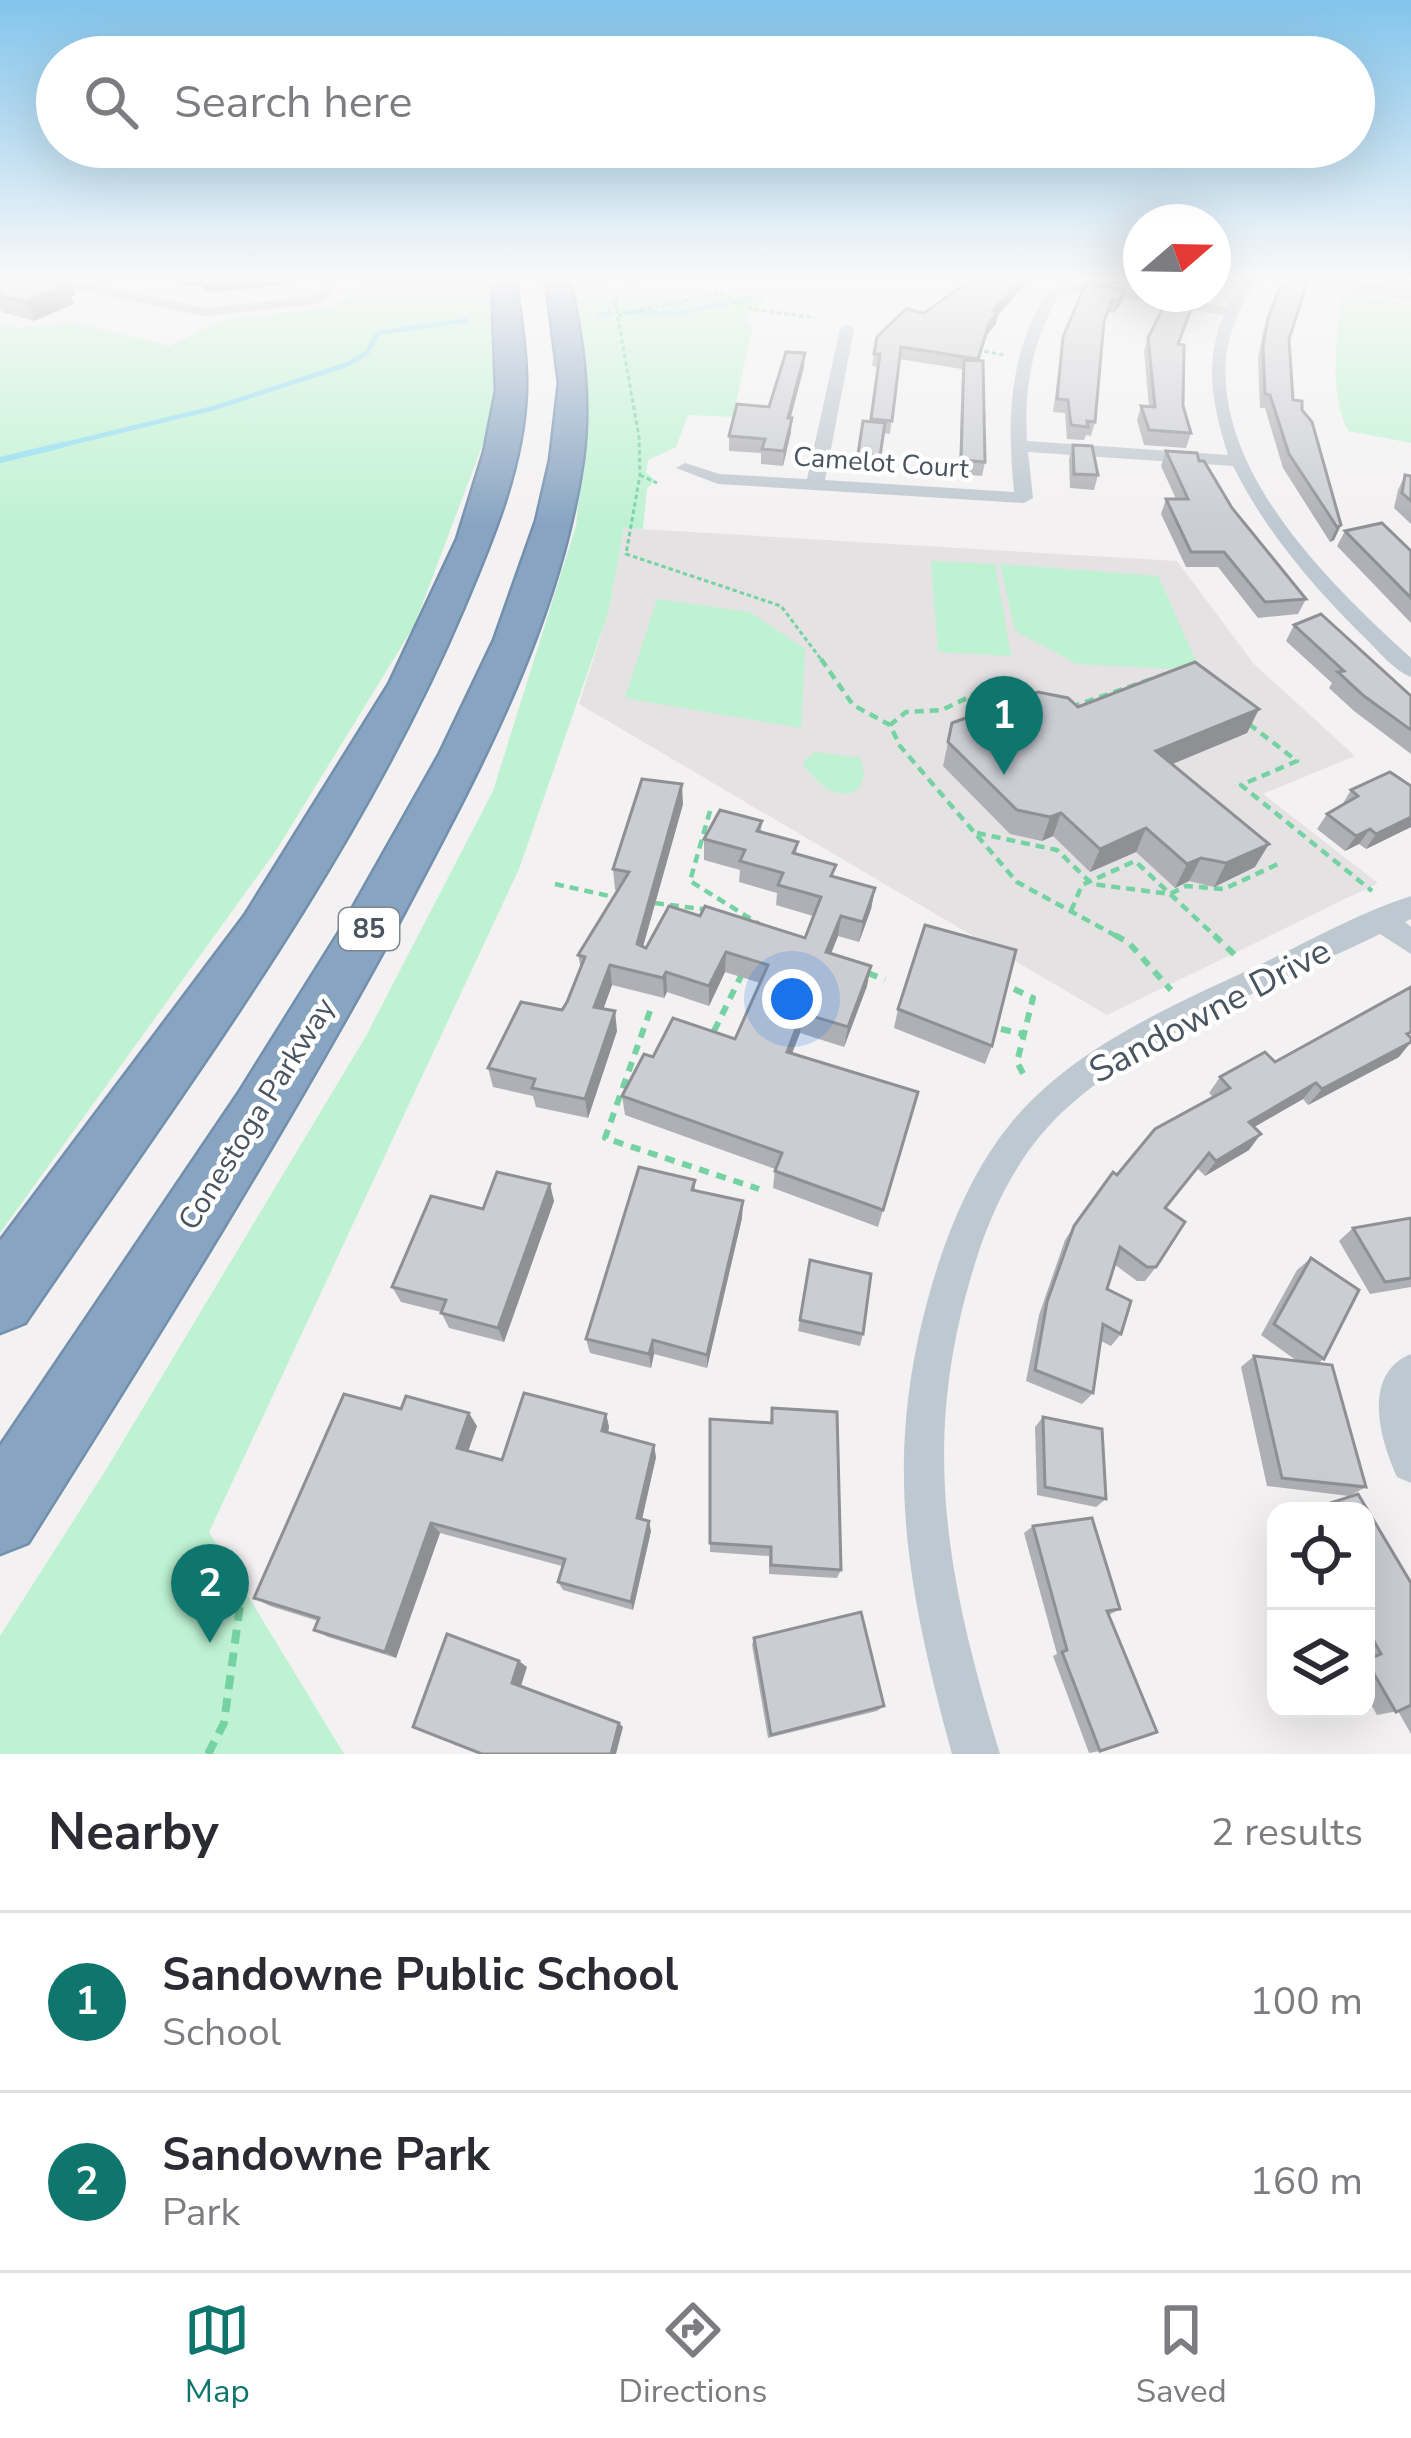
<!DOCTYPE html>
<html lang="en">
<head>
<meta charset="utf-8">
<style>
  body { margin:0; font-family:"Nunito Sans",sans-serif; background:#f2f2f3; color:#2b2b33 }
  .controls { position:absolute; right:36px; bottom:36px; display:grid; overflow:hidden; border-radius:24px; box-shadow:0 12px 48px #0002 }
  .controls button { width:108px; height:108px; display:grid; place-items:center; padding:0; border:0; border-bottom:3px solid #e1e1e2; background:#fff; color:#2b2b33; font:60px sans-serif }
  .compass { position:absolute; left:1123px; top:204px; width:108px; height:108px; border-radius:50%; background:#fff; box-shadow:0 12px 48px #0002; rotate:70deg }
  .you { position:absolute; left:792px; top:999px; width:42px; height:42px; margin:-30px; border:9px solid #fff; border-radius:50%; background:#1a73e8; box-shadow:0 0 0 18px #1a73e833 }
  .badge { display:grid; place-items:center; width:78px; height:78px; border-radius:50%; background:#0f766e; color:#fff; font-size:39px; font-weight:700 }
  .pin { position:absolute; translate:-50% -99px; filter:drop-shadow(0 3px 6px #0008) }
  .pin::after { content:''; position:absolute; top:63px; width:42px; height:36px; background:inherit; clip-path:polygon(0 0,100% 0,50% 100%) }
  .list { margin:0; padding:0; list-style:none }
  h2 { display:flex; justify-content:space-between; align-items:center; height:156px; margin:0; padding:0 48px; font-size:51px }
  h2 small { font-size:39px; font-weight:400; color:#7c7c81 }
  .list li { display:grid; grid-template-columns:78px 1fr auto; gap:36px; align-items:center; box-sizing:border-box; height:180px; padding:0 48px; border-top:3px solid #e1e1e2 }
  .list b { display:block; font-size:45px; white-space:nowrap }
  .list p { margin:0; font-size:39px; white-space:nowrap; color:#7c7c81 }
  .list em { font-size:39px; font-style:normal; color:#7c7c81 }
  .icon { flex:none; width:66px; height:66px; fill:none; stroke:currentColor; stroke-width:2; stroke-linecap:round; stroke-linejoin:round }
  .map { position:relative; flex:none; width:1411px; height:1754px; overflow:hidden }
  .search { position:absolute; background:#fff; box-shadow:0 12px 48px #0002; left:36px; right:36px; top:36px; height:132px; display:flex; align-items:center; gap:30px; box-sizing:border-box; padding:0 42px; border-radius:66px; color:#7c7c81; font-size:45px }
  .sheet { height:516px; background:#fff }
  nav { display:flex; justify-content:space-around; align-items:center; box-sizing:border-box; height:168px; border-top:3px solid #e1e1e2; background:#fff; font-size:33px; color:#7c7c81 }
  nav a { display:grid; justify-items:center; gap:6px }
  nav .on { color:#0f766e }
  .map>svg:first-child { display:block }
  .education { fill:#e4e2e3 }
  .green { fill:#bef2d2 }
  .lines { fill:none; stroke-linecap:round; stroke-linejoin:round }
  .stream-far1 { stroke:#8adcf0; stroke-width:4.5 }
  .stream { stroke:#8adcf0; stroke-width:6 }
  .motorway-casing { stroke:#728fad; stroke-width:5 }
  .path-far3 { stroke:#75d2a3; stroke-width:3; stroke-dasharray:4.5 3; stroke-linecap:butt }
  .path-far2 { stroke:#75d2a3; stroke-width:4.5; stroke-dasharray:9 6; stroke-linecap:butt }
  .path-far1 { stroke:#75d2a3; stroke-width:6; stroke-dasharray:10 8; stroke-linecap:butt }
  .path { stroke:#75d2a3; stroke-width:8; stroke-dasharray:14 9; stroke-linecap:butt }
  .service { stroke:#bec8d0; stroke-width:8 }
  .minor { fill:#bec8d0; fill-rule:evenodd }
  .secondary { fill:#c1ccd8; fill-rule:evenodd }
  .motorway { fill:#87a4c1; fill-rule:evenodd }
  .wall { fill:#afb0b5 }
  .shaded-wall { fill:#8e9094 }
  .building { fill:#cbcdd3; stroke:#8e9094; stroke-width:3 }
  .labels { text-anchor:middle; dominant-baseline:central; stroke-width:9; stroke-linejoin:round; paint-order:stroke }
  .far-street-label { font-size:27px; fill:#48545f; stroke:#fff }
  .shield { fill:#fff; stroke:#7f878f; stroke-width:3 }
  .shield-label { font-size:27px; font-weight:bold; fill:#48545f }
  .street-label { font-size:30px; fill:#48545f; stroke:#fff }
  .near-street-label { font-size:36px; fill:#48545f; stroke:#fff }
</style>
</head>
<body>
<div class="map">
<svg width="1411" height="1754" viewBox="0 0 1411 1754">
  <rect width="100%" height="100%" fill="#f3f1f1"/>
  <!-- education -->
  <polygon class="education" points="624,528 1177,561 1254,664 1355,756 1263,794 1378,883 1107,1015 579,704 608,614"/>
  <!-- green -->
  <g class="green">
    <polygon points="367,281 491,281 495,317 493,417 414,626 277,849 0,1233 0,324 17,328 71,322 170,346 224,319 333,307"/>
    <polygon points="569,281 605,281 610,296 771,294 746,320 752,329 733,417 688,415 676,447 648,460 646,472 655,480 647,489 643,529 624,528 608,614 519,869 209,1532 344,1754 0,1754 0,1636 107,1468 366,1036 493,791 576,526 585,439 580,326"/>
    <path d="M 1342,292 L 1411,303 L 1411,443 L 1348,431 C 1328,389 1337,337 1342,292 Z"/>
    <polygon points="931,561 995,564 1011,656 938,652"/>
    <polygon points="1000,564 1158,576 1200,670 1077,664 1015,631"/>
    <polygon points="657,599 750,612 805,649 801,728 625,698"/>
    <path d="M 815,752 L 861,758 L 864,776 L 858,790 C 831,801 818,782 802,763 Z"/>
  </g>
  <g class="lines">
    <!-- stream-far1 -->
    <g class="stream-far1">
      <polyline points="625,312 674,314 750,298"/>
      <polyline points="600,314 610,313"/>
      <polyline points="50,448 214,408 346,365 367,353 378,333 467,320"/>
    </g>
    <!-- stream -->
    <polyline class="stream" points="0,460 62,445"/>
    <!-- motorway casing -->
    <g class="motorway-casing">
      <g id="motorway">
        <path d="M 492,281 L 516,281 C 520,317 527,354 526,390 C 524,465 492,541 463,609 C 354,866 181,1093 25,1323 L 0,1333 L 0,1241 L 245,915 L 389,684 L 457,539 L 484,452 L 496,391 Z"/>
        <path d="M 546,281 L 570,281 C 583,342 591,398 583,460 C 560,622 479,771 404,913 C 288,1129 158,1336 28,1543 L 0,1554 L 0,1446 L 238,1094 L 338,934 L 439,755 L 494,640 L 536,521 L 550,460 L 559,383 Z"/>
      </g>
    </g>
    <!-- path-far3 -->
    <g class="path-far3">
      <polyline points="637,281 638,287 619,291 615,301 639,437 640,475 626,554 781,606 823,662"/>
      <polyline points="618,315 720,293 753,309 815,318"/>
      <polyline points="977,350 1004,355"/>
      <polyline points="640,475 657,483"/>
    </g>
    <!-- path-far2 -->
    <g class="path-far2">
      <polyline points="821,659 853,705 890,725"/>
      <polyline points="1025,700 973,695 942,710 906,712 890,725 900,746 1017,882 1120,938"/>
      <polyline points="1071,707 1178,670"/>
      <polyline points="1249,724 1297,761 1241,785 1372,891"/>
      <polyline points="710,811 690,881 759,924"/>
      <polyline points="977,833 1057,850 1092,884 1170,894 1186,886 1224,889 1278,864"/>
      <polyline points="555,884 614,897"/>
      <polyline points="655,903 709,910"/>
      <polyline points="1071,911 1082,885 1135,861 1217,938"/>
    </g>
    <!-- path-far1 -->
    <g class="path-far1">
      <polyline points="1115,935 1129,943 1171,990"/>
      <polyline points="1214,935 1237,957"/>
      <polyline points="868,973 885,980"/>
      <polyline points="1014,989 1033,998 1017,1062 1025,1077"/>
      <polyline points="650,1011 605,1138 759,1189"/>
      <polyline points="1001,1029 1023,1034"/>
      <polyline points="714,1031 743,972"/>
    </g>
    <!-- path -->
    <polyline class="path" points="208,1754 224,1723 241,1598"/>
    <!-- service -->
    <polyline class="service" points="57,281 205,312 315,300 329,293 327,281"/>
    <!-- minor -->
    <g class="minor">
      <path d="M 1242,281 L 1255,281 C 1242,305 1228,331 1226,359 C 1217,476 1332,586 1411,658 L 1411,677 C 1395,671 1381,654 1369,642 C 1315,589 1267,534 1233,466 L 1028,452 L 1033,498 L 1024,503 L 718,484 L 676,468 L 685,463 L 720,474 L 807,479 L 840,329 L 847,325 L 854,329 L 825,480 L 1014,492 C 1007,418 1008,356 1048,290 L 1083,283 L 1227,307 ZM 1083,291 L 1224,315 C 1203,363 1213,407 1228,455 L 1027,441 C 1024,387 1032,344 1058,296 Z"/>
      <path d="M 1411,896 L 1411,919 L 1405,922 L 1411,927 L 1411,954 L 1380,934 C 1275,985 1158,1028 1069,1106 C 1020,1149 991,1209 973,1270 C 919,1447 948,1581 1000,1754 L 952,1754 C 903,1574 880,1444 939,1262 C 959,1202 988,1142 1034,1098 C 1095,1039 1177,1003 1253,968 C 1304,944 1357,913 1411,896 Z"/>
      <path d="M 1411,1354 L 1411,1483 L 1397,1477 C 1380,1440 1361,1374 1411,1354 Z"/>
    </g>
    <!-- secondary -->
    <polygon class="secondary" points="1305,281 1352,281 1411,289 1411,301 1315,287"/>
    <!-- motorway -->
    <use href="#motorway" class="motorway"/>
  </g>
  <!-- wall -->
  <g class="wall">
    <polygon points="0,281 76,294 71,297 74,304 34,321 2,312 0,309"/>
    <polygon points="969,281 1028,281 998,315 996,324 987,335 979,361 985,462 982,476 959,474 962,369 899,359 890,434 883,433 878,471 856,469 863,421 870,422 878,367 872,366 877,337 924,313"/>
    <polygon points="1096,281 1137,281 1132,287"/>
    <polygon points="1283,281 1293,400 1302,410 1341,525 1334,540 1330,542 1283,468 1265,408 1260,408 1258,359 1263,331"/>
    <polygon points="1125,290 1122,302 1114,313 1108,312 1103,325 1095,422 1091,436 1086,435 1084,440 1067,439 1065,413 1053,412 1063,337"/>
    <polygon points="1148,338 1179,344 1183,406 1191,433 1186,448 1144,445 1137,420 1141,406 1149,407 1144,351"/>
    <polygon points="804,367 790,418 791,432 783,466 761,464 761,453 729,451 729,436 769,407"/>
    <polygon points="1073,445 1098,475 1094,490 1070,488 1069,459"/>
    <polygon points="1166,451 1199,461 1232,508 1306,599 1298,614 1258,618 1218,567 1186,567 1161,514 1166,499 1176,499 1161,466"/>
    <polygon points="1405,475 1411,476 1411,524 1394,508 1398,490"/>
    <polygon points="1345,531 1411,551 1411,623 1337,546"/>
    <polygon points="1294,625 1411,696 1411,754 1354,711 1329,688 1332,683 1286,641"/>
    <polygon points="1078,707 1259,709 1247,733 1172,764 1255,867 1214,887 1189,881 1175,888 1136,852 1090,872 1053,836 1042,841 1010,834 943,766 952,723"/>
    <polygon points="1411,786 1411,827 1366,849 1359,844 1345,851 1317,829 1327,814 1342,805 1351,790"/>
    <polygon points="683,804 643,947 646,948 700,916 805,938 813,916 776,905 777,893 739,882 740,870 704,860 704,839 762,821 761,832 798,842 796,854 834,877 875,888 871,909 859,942 838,936 831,954 867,986 844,1047 800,1033 792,1053 918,1092 878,1227 773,1188 775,1169 625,1115 622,1096 653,1057 735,1039 760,983 725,972 709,1006 667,992 664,998 612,985 603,1009 617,1031 588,1118 536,1107 533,1096 493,1087 488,1068 562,1010 567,1002 581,969 578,955 617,890 615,890 613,869"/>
    <polygon points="898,1009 992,1046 985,1064 894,1028"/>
    <polygon points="1399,1057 1308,1105 1303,1099 1254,1127 1249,1150 1205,1176 1197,1168 1165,1209 1156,1267 1145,1281 1137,1281 1114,1264 1107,1289 1121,1334 1111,1346 1101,1341 1093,1393 1082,1404 1026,1381 1039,1315 1065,1240 1074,1226 1117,1175 1213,1097 1209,1093 1220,1077 1275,1062"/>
    <polygon points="695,1180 695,1190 742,1218 707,1368 654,1354 651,1368 590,1353 586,1339"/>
    <polygon points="554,1201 504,1342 449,1328 441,1312 401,1302 392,1287 483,1209"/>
    <polygon points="1411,1218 1411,1287 1370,1294 1339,1241 1353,1228"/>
    <polygon points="1311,1258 1324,1359 1318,1363 1366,1487 1349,1496 1267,1486 1241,1367 1254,1356 1297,1361 1261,1335 1297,1270"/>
    <polygon points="810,1260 863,1334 860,1346 798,1331"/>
    <polygon points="772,1408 841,1570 837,1578 769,1574 769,1556 710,1552 710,1419 770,1423"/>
    <polygon points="401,1409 477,1426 468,1451 502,1460 606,1414 609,1427 608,1433 656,1457 642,1519 651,1531 633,1610 563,1590 558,1582 562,1566 440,1533 396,1658 328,1637 314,1630 318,1621 270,1606 254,1598"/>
    <polygon points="1043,1417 1106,1499 1096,1507 1037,1495 1035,1427"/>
    <polygon points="1366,1511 1411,1583 1411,1734 1398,1711 1377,1715 1366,1696"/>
    <polygon points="1033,1526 1120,1609 1109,1615 1100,1751 1089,1753 1053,1656 1057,1654 1024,1533"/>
    <polygon points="754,1638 884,1706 877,1711 768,1738 752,1645"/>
  </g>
  <!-- shaded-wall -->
  <g class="shaded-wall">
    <polygon points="59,281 70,281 76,294 71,297 74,304 34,321 26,302"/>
    <polygon points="181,281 292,281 292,284 206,293 203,285 183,287"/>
    <polygon points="1020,281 1028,281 998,315 996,324 987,335 976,371 993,311"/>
    <polygon points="1125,290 1122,302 1114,313 1118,301"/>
    <polygon points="805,353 804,367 787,432 788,418"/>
    <polygon points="792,418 791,432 783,466 784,451"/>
    <polygon points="1341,525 1334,540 1330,542 1337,527"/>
    <polygon points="1259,709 1247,733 1146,775 1156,751"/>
    <polygon points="682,784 683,804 638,964 637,944"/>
    <polygon points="1061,813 1053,836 1042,841 1050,817"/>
    <polygon points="1411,817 1411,827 1366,849 1376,834"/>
    <polygon points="1146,828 1136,852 1090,872 1100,849"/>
    <polygon points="1370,829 1359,844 1345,851 1356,836"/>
    <polygon points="1269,844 1255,867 1214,887 1226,863"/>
    <polygon points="1201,858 1189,881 1175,888 1187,864"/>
    <polygon points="875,888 871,909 859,942 863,922"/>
    <polygon points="841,916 838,936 823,973 826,952"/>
    <polygon points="726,952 725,972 709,1006 709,986"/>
    <polygon points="610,965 612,985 597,1027 594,1007"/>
    <polygon points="871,966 867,986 844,1047 848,1027"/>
    <polygon points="666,972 667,992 664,998 663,978"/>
    <polygon points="615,1011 617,1031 588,1118 585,1099"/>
    <polygon points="802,1013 800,1033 785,1071 787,1052"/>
    <polygon points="1411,1042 1399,1057 1308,1105 1322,1089"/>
    <polygon points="1316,1083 1303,1099 1237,1137 1249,1122"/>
    <polygon points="1261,1134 1249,1150 1205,1176 1216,1161"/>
    <polygon points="550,1184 554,1201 504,1342 498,1328"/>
    <polygon points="743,1201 742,1218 707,1368 707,1355"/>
    <polygon points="653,1340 654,1354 651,1368 649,1354"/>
    <polygon points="469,1413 477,1426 465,1460 457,1448"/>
    <polygon points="606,1414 609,1427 605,1444 602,1431"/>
    <polygon points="654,1445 656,1457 640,1528 637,1518"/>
    <polygon points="649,1521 651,1531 633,1610 631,1602"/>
    <polygon points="431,1523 440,1533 396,1658 385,1652"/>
    <polygon points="519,1661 527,1667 520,1689 512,1683"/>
    <polygon points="619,1723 623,1727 616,1754 611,1754"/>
  </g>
  <!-- building -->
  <g class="building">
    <polygon points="0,281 59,281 53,283 67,286 26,302 0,296"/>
    <polygon points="969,281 1020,281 993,311 998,312 989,323 978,359 901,347 892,421 871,419 880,354 874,354 877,337 906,309 924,313"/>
    <polygon points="1283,281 1308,281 1289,339 1293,400 1302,401 1302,410 1312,422 1341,525 1337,527 1289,454 1270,395 1265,394 1263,346 1268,318"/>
    <polygon points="1086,283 1125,290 1118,301 1112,300 1104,321 1095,422 1087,421 1088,427 1071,425 1068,400 1057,399 1063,337"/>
    <polygon points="1168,297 1194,301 1178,344 1184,345 1183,406 1191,433 1149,430 1141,406 1155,407 1148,338"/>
    <polygon points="786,352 805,353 788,418 792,418 784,451 762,449 765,439 729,436 737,404 769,407"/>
    <polygon points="964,360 983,361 985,462 961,460"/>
    <polygon points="863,421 885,423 880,456 858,454"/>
    <polygon points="1073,445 1092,446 1098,475 1074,474"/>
    <polygon points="1166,451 1197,453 1199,461 1204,461 1232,508 1306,599 1265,602 1224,552 1191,552 1166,499 1188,499"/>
    <polygon points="1405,475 1411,476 1411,501 1402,493"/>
    <polygon points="1382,523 1411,551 1411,598 1345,531"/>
    <polygon points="1321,614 1411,696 1411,730 1364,696 1338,672 1344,671 1294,625"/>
    <polygon points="1195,662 1259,709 1156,751 1269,844 1226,863 1201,858 1187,864 1146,828 1100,849 1061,813 1050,817 1017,810 948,742 952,723 1038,692 1068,698 1078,707"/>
    <polygon points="1390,772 1411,786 1411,817 1376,834 1370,829 1356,836 1327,814 1358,796 1351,790"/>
    <polygon points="642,779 682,784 637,944 646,948 669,906 700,916 705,906 805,938 821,897 778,885 783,873 740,861 745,850 704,839 720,810 762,821 757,831 798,842 793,853 836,865 831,876 875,888 863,922 841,916 826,952 871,966 848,1027 802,1013 787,1052 918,1092 883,1210 775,1171 782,1153 622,1096 644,1054 653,1057 673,1018 735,1039 768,965 726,952 709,986 666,972 663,978 610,965 594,1007 615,1011 585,1099 532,1088 535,1079 488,1068 521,1002 562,1010 567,1002 585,957 578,955 629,872 613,869"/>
    <polygon points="925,925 1016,950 992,1046 898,1009"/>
    <polygon points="1411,987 1411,1032 1407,1034 1411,1038 1411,1042 1322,1089 1316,1083 1249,1122 1261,1134 1216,1161 1209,1153 1165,1208 1185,1222 1156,1267 1147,1267 1120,1247 1107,1289 1131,1301 1121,1334 1103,1324 1093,1393 1035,1370 1047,1302 1074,1226 1113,1172 1117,1175 1155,1129 1230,1088 1220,1077 1265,1052 1275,1062"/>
    <polygon points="639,1167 695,1180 692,1190 743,1201 707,1355 653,1340 649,1354 586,1339"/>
    <polygon points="497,1172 550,1184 498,1328 441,1313 446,1300 392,1287 431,1196 483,1209"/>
    <polygon points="1411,1218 1411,1278 1385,1282 1353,1228"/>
    <polygon points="1311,1258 1359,1290 1324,1359 1274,1324"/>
    <polygon points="810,1260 871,1274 863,1334 800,1320"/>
    <polygon points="1254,1356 1332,1365 1366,1487 1282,1478"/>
    <polygon points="524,1393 606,1414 602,1431 654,1445 637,1518 649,1521 631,1602 558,1582 565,1559 431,1523 385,1652 314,1630 319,1618 254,1598 344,1394 401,1409 406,1396 469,1413 457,1448 502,1460"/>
    <polygon points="772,1408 837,1412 841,1570 771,1565 771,1547 710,1543 710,1419 772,1423"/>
    <polygon points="1043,1417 1102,1429 1106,1499 1045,1487"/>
    <polygon points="1358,1494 1411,1583 1411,1705 1396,1712 1366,1660 1381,1654 1366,1627 1366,1511 1306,1511"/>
    <polygon points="1092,1518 1120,1609 1107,1611 1157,1732 1100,1751 1062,1652 1067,1650 1033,1526"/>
    <polygon points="861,1612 884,1706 771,1735 754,1638"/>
    <polygon points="447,1634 519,1661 512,1683 619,1723 611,1754 482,1754 413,1727"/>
  </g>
  <!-- sky -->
  <linearGradient id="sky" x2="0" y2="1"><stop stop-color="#82c4eb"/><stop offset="0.53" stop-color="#faf9f9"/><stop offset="1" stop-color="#faf9f9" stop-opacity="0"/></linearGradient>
  <rect width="1411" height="526" fill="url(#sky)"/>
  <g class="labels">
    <!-- far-street labels -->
    <g class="far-street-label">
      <text transform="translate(881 463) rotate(4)">Camelot Court</text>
    </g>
    <!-- shield labels -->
    <rect class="shield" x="339" y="908" width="60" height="42" rx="9"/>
    <g class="shield-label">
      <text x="369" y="929">85</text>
    </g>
    <!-- street labels -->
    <g class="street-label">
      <text transform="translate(257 1114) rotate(-58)">Conestoga Parkway</text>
    </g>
    <!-- near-street labels -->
    <g class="near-street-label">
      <text transform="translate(1210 1011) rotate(-28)">Sandowne Drive</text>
    </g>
  </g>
</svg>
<div class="controls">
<button><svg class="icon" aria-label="locate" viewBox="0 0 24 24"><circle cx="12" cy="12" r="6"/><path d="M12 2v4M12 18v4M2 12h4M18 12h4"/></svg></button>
<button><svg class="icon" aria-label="layers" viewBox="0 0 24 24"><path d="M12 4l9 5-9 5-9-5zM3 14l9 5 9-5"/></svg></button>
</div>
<svg class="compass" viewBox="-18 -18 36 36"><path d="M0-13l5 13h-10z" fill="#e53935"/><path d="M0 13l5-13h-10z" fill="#7c7c81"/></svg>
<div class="you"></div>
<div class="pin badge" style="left:1004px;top:775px">1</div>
<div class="pin badge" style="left:210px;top:1643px">2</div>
<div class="search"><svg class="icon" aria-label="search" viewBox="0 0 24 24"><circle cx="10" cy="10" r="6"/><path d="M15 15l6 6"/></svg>Search here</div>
</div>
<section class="sheet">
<h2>Nearby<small>2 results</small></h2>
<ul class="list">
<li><span class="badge">1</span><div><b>Sandowne Public School</b><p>School</p></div><em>100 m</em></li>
<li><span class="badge">2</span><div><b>Sandowne Park</b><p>Park</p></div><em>160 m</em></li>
</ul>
</section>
<nav>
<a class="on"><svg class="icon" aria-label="map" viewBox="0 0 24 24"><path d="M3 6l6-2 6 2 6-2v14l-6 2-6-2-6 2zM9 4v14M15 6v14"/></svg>Map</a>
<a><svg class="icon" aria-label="directions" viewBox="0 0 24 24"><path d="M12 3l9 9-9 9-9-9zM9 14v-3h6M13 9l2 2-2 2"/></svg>Directions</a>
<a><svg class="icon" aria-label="saved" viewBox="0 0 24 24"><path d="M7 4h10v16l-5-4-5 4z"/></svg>Saved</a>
</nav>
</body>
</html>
